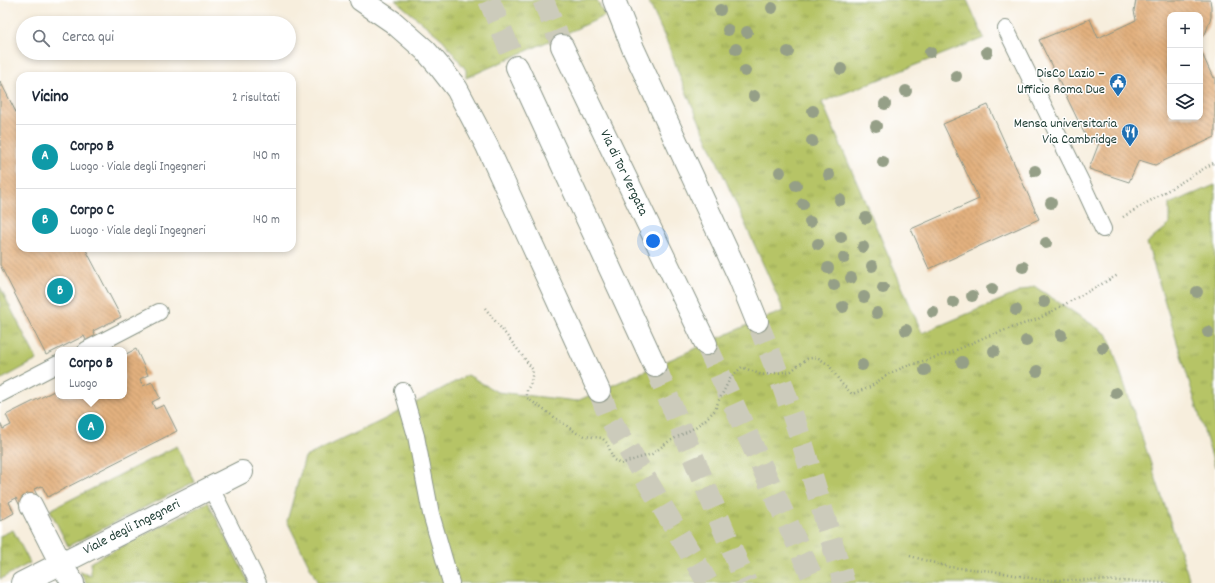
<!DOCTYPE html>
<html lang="it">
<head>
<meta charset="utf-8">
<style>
  body { margin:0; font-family:Dekko,sans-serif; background:#f6f6f7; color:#1f2937 }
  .controls { position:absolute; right:12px; top:12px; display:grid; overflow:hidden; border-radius:8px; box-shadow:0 2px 6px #0003 }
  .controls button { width:36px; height:36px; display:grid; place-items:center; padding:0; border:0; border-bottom:1px solid #e0e1e3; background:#fff; color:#1f2937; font:20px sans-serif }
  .you { position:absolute; left:653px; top:241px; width:14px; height:14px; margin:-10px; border:3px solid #fff; border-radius:50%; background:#1a73e8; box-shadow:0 0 0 6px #1a73e833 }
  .badge { display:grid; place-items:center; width:26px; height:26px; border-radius:50%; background:#0f766e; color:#fff; font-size:13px; font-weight:700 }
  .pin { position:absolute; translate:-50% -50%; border:2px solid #fff; box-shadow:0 1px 4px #0006 }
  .popup { position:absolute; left:55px; top:347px; width:72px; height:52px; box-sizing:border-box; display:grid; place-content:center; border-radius:8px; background:#fff; filter:drop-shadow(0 1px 3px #0005); font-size:13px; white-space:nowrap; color:#747a83 }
  .popup b { font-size:15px; color:#1f2937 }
  .popup::after { content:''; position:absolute; left:50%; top:100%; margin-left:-8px; border:8px solid transparent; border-top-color:#fff }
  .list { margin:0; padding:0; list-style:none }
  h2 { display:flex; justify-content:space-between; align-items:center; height:52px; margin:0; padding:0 16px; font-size:17px }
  h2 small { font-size:13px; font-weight:400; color:#747a83 }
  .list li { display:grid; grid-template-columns:26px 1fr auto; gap:12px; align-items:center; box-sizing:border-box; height:64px; padding:0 16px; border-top:1px solid #e0e1e3 }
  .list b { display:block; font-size:15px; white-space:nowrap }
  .list p { margin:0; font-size:13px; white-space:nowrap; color:#747a83 }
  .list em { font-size:13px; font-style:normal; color:#747a83 }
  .icon { flex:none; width:22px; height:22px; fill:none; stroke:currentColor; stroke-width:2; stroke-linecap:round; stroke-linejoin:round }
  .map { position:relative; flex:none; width:1215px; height:583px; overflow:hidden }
  .search { position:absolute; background:#fff; box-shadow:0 2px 6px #0003; left:16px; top:16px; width:280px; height:44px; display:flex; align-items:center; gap:10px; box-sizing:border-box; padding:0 14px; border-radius:22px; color:#747a83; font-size:15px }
  .panel { position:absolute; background:#fff; box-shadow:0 2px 6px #0003; left:16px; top:72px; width:280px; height:180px; border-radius:12px }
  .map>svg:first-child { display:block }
  .grass { fill:url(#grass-tufts); stroke:#6a804d }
  .building { fill:url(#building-back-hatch) }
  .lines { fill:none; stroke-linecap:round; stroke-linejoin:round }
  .secondary-tunnel { stroke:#cccbbb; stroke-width:22; stroke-dasharray:22 11; stroke-linecap:butt }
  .service-casing { stroke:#8b9688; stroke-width:18 }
  .pedestrian-casing { stroke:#8b9688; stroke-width:24 }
  .secondary-casing { stroke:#8b9688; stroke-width:24 }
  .path { stroke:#8b9688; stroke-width:2.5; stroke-dasharray:1 3; stroke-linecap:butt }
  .service { stroke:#fff; stroke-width:16 }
  .pedestrian { stroke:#fff; stroke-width:22 }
  .secondary { stroke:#fff; stroke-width:22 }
  .tree { fill:#959f87 }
  .labels { text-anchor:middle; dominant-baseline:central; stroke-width:3; stroke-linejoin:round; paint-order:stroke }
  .poi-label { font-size:14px; fill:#1f3d34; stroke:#fff; text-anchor:end }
  .street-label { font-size:14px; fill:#1f3d34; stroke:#fff }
</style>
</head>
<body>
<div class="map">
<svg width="1215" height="583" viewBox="0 0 1215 583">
  <defs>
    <pattern id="grass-tufts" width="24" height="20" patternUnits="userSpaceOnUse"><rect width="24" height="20" fill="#b6c466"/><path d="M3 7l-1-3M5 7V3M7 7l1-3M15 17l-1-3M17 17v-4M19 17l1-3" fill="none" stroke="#93a055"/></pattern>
    <pattern id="building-back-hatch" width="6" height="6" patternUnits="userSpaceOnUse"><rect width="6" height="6" fill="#e3b17f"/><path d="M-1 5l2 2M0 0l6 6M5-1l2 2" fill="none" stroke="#b79169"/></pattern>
  </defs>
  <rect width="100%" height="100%" fill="#fff"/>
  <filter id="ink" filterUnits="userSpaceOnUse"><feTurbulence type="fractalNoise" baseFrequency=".025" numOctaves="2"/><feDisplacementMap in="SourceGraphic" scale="8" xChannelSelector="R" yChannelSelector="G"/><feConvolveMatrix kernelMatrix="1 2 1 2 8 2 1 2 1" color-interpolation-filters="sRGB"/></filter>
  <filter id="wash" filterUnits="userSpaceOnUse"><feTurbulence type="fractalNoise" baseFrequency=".012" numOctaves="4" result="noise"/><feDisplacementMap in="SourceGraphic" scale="16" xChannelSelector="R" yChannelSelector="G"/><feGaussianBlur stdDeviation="0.9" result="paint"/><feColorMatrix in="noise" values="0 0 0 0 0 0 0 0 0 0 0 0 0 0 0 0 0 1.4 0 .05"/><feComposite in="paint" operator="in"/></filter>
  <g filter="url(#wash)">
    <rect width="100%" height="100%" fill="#f7eedd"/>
    <!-- grass -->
    <g class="grass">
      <polygon points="395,0 597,0 605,16 466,78 466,70 443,40"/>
      <polygon points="648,0 967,0 984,38 822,102 922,333 1034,286 1108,335 1188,575 1190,583 318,583 287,521 305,457 381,421 468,375 497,392 577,401 757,321 784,311 684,87 667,42"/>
      <polygon points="1215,185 1215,467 1147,243 1169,225 1169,204"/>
      <polygon points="0,287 37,360 0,380"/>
      <polygon points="177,446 195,482 68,546 50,510"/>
      <polygon points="208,502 249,583 86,583 80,571 91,576 91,562"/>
      <polygon points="13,530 30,563 0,579 0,536"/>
    </g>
    <g id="blocks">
      <!-- building -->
      <g class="building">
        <polygon points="1136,0 1210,0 1211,6 1211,17 1206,32 1200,39 1200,15 1170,15 1170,117 1200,117 1200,49 1213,78 1215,77 1215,137 1155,165 1139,160 1129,182 1089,169 1099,143 1087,139 1039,40 1090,19 1098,38 1136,20 1134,11"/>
        <polygon points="0,81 20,120 20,248 85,248 121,317 93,331 103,350 91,350 84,336 46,355 0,265"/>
        <polygon points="988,105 1039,219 929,269 911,229 979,199 943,124"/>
        <polygon points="136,349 148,375 140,379 143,386 152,382 160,398 152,402 155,409 164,405 177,431 48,497 42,486 34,489 40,501 22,510 16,498 9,502 14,513 0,521 0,423 3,429 11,425 6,415 58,389 58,396 124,396 124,355"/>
      </g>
    </g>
  </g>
  <g filter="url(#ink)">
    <use href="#blocks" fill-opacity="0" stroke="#8b9688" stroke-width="1"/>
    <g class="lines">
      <!-- secondary-tunnel -->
      <g class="secondary-tunnel">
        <polyline points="489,0 517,67"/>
        <polyline points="543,0 562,46"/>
        <polyline points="757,321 781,381 803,445 844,583"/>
        <polyline points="706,344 815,583"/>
        <polyline points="655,366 746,583"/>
        <polyline points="599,391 608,414 616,429 708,583"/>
      </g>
      <!-- service casing -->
      <g class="service-casing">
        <g id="service">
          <polyline points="1006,29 1085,190 1103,229"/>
          <polyline points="86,350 159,312"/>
          <polyline points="403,391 416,436 431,514 451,583"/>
          <polyline points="0,394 58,364"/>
          <polyline points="211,488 258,583"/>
        </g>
      </g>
      <!-- pedestrian casing -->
      <g class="pedestrian-casing">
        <g id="pedestrian">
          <polyline points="31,505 61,564 73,583"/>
          <path id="s1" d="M 22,583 L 242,472"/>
        </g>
      </g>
      <!-- secondary casing -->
      <g class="secondary-casing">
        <g id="secondary">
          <polyline points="361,0 393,22 425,50 439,66 457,89 487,146 599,391"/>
          <polyline points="614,0 633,48 740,279 757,321"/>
          <path id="s2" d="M 562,46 L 706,344"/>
          <polyline points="517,67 655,366"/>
        </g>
      </g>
      <!-- path -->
      <g class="path">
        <polyline points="1123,217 1215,162"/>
        <polyline points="485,308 522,355 533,370 531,383 527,390 527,398 577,433 585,436 602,438 607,443 614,460 620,464 652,454 668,442 694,428 706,419 715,410 719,400 731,377 742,367 762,375 791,371 807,359 817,357 829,365 841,383 852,394 870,387 888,374 907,366 950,353 985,337 1038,319 1118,275"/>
        <polyline points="910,556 949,567 993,571 1041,580 1098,580 1167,583"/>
      </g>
      <!-- service -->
      <use href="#service" class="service"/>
      <!-- pedestrian -->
      <use href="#pedestrian" class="pedestrian"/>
      <!-- secondary -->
      <use href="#secondary" class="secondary"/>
    </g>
    <!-- trees -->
    <g class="tree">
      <circle cx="772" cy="8" r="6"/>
      <circle cx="720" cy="10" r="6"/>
      <circle cx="728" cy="30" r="6"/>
      <circle cx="747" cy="32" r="6"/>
      <circle cx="736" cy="49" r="6"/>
      <circle cx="788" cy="52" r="6"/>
      <circle cx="930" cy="52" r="6"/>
      <circle cx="987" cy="52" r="6"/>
      <circle cx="841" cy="69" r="6"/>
      <circle cx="745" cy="71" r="6"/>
      <circle cx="956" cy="76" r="6"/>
      <circle cx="906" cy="91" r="6"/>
      <circle cx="754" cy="96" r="6"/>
      <circle cx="885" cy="104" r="6"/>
      <circle cx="813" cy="111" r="6"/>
      <circle cx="876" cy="126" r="6"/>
      <circle cx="812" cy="141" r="6"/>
      <circle cx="883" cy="162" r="6"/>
      <circle cx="1035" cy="171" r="6"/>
      <circle cx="780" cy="172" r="6"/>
      <circle cx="829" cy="175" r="6"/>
      <circle cx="796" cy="185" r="6"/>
      <circle cx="840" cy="200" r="6"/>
      <circle cx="1051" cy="203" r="6"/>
      <circle cx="803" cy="204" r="6"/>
      <circle cx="866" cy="218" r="6"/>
      <circle cx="810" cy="222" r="6"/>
      <circle cx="841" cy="237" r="6"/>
      <circle cx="1046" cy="243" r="6"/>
      <circle cx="818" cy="244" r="6"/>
      <circle cx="863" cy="247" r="6"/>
      <circle cx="844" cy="258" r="6"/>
      <circle cx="872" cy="266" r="6"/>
      <circle cx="1023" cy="267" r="6"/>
      <circle cx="828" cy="268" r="6"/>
      <circle cx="851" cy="278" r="6"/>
      <circle cx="834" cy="285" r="6"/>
      <circle cx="883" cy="288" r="6"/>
      <circle cx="992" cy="289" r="6"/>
      <circle cx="1197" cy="292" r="6"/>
      <circle cx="972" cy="296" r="6"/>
      <circle cx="864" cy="297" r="6"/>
      <circle cx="953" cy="302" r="6"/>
      <circle cx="1044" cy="302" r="6"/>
      <circle cx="843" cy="307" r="6"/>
      <circle cx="1016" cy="310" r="6"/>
      <circle cx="933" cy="312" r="6"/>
      <circle cx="877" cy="313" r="6"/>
      <circle cx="906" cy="330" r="6"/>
      <circle cx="1208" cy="332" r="6"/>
      <circle cx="1061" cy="335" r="6"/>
      <circle cx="1026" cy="341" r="6"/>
      <circle cx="1103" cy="348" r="6"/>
      <circle cx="994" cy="351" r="6"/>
      <circle cx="962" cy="362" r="6"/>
      <circle cx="862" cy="365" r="6"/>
      <circle cx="925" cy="370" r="6"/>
      <circle cx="1037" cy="371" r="6"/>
      <circle cx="1116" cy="393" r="6"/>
    </g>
  </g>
  <!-- icons -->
  <defs>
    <g id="civic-pin" transform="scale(0.9)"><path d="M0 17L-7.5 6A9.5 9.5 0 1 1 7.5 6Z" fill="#1f6fb2" stroke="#fff"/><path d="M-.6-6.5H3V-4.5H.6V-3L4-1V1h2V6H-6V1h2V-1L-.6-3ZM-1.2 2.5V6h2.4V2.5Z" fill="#fff"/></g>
    <g id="restaurant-pin" transform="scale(0.9)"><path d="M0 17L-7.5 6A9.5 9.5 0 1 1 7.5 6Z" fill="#1f6fb2" stroke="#fff"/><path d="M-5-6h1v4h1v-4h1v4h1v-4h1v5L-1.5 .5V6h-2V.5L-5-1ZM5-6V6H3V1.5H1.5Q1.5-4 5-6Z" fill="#fff"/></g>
  </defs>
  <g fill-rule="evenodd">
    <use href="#civic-pin" x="1118" y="82"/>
    <use href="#restaurant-pin" x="1130" y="132"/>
  </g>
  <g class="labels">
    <!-- poi labels -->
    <g class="poi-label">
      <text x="1105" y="74">DisCo Lazio –<tspan x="1105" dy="16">Ufficio Roma Due</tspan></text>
      <text x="1117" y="124">Mensa universitaria<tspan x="1117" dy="16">Via Cambridge</tspan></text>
    </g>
    <!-- street labels -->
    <g class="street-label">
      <text stroke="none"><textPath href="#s2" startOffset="141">Via di Tor Vergata</textPath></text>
      <text stroke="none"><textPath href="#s1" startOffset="123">Viale degli Ingegneri</textPath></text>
    </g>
  </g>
</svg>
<div class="controls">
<button>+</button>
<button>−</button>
<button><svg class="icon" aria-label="layers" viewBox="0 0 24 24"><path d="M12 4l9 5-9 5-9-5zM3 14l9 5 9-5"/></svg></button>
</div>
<div class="you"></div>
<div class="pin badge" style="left:91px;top:427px;background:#0f9aa8">A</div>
<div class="popup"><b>Corpo B</b>Luogo</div>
<div class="pin badge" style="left:60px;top:291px;background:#0f9aa8">B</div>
<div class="search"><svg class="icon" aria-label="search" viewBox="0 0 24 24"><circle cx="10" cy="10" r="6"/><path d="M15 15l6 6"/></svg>Cerca qui</div>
<section class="panel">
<h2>Vicino<small>2 risultati</small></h2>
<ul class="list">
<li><span class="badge" style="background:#0f9aa8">A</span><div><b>Corpo B</b><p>Luogo · Viale degli Ingegneri</p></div><em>140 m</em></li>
<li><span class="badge" style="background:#0f9aa8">B</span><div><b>Corpo C</b><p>Luogo · Viale degli Ingegneri</p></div><em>140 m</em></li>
</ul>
</section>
</div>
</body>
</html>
